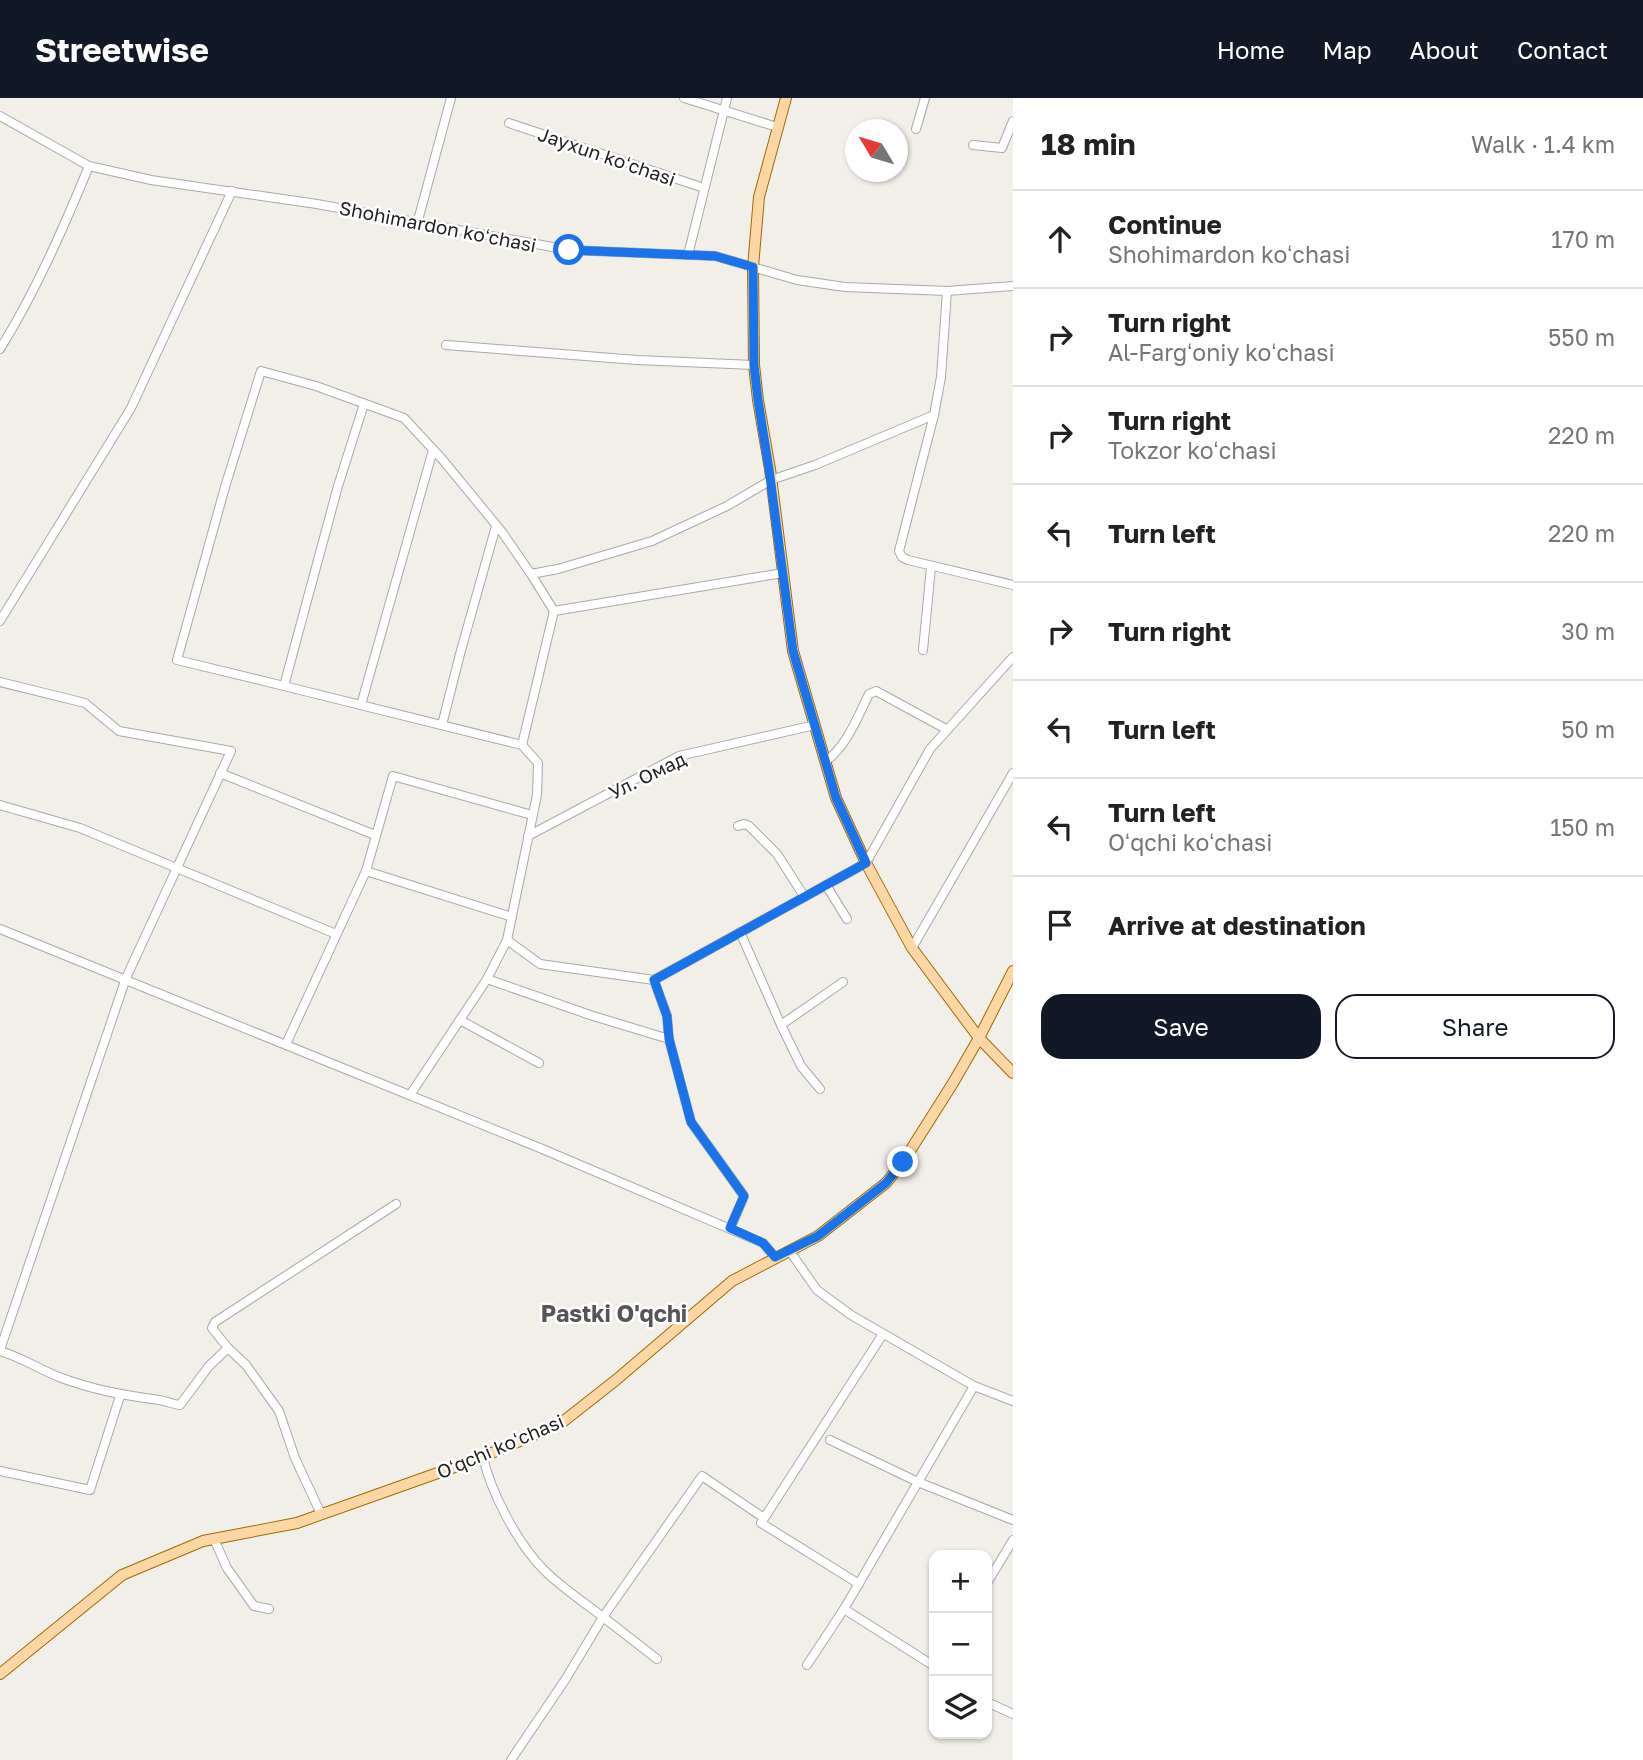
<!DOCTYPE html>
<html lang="en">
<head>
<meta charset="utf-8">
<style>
  body { margin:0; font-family:"Golos Text",sans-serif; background:#f6f6f6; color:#222 }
  .controls { position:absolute; right:21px; bottom:21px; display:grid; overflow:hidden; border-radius:14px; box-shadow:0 2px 5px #0004 }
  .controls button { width:63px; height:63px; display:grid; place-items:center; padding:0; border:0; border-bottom:2px solid #e0e0e0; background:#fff; color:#222; font:35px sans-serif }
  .compass { position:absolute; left:845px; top:21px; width:63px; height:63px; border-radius:50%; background:#fff; box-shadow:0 2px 5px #0004; rotate:308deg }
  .stop { position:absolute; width:21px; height:21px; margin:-16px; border:5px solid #1a73e8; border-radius:50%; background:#fff }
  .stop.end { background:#1a73e8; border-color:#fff; box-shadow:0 2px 7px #0008 }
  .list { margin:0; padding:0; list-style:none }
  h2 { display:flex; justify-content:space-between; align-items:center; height:91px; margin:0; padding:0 28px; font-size:30px }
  h2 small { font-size:23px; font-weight:400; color:#767676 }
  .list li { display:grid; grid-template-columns:46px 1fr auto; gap:21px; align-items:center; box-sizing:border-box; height:98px; padding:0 28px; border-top:2px solid #e0e0e0 }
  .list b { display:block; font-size:26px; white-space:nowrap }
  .list p { margin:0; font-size:23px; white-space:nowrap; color:#767676 }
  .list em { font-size:23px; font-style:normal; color:#767676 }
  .actions { display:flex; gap:14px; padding:21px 28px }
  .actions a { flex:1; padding:16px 0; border:2px solid #111827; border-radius:21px; text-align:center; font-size:24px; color:#111827 }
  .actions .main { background:#111827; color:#fff }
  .icon { flex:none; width:38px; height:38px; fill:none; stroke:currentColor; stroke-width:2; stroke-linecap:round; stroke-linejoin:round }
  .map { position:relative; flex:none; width:1013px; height:1662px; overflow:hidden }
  header { display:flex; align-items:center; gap:42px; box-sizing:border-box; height:98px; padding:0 35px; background:#111827; color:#fff }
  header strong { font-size:33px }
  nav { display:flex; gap:38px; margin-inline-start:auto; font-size:24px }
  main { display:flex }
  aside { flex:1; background:#fff }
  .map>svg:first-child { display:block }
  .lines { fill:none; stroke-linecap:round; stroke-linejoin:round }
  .minor-casing { stroke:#a9a9a9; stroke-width:10 }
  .major-casing { stroke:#a06b00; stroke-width:12 }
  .minor { stroke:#fff; stroke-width:8 }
  .major { stroke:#fcd6a4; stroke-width:10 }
  .route { stroke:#1a73e8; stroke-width:9 }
  .labels { text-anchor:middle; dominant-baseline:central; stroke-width:5; stroke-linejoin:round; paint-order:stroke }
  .street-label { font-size:19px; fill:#222; stroke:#fff }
  .quarter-label { font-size:23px; font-weight:bold; fill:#555; stroke:#fff }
</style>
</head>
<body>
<header>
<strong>Streetwise</strong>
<nav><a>Home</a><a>Map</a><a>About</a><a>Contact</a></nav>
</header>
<main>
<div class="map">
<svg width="1013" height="1662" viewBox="0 0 1013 1662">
  <rect width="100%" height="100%" fill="#f2efe9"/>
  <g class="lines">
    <!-- minor casing -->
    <g class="minor-casing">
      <g id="minor">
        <polyline points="684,0 777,29"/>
        <polyline points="0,18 89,68 151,82 317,106 569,152 715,158 797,182 845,189 947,193 1013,188"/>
        <polyline points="509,25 704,90"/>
        <polyline points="916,31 925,0"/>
        <polyline points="973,47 1002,50 1013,23"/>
        <polyline points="417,126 451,0"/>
        <polyline points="688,157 727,0"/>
        <polyline points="947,193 941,279 934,317 899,453 902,459 908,462 1013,487"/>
        <polyline points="446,247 637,262 754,267"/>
        <path d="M 0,251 C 36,193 63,131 89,68"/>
        <polyline points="364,306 338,388 284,588 177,562 225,389 261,273 316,288 404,320 442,361 502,434 531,476"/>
        <polyline points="554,513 783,475"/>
        <polyline points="0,523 131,310 232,93"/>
        <polyline points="923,552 931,469"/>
        <polyline points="0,584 85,605 119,633 231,653 126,880 0,1252"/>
        <polyline points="284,588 522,647"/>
        <polyline points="361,607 433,352"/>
        <polyline points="442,627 460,556 496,428"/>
        <path d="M 825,664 C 847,648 857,620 869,596 L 876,593 L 946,631"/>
        <polyline points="220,675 375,737"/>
        <polyline points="0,707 80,730 336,836"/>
        <polyline points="738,728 744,726 749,728 777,756 804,798"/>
        <polyline points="528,738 679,658 815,627"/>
        <polyline points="366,773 393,678 532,717"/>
        <polyline points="826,787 847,821"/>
        <polyline points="0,831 540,1050 763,1145 775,1159"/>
        <polyline points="740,834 781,927"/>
        <polyline points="507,842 540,866 654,882 866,765 930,651 1013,559"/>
        <polyline points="912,850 1013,675"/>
        <polyline points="487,881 593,918 669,941 667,918 654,882"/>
        <polyline points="460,922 539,965"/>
        <polyline points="669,941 691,1024 744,1098 730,1131"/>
        <polyline points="286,946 366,773 512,819"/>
        <polyline points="820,991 801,968 781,927 843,884"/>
        <polyline points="410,997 487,881 507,842 537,697 538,665 522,647 554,513 531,476 558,471 652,443 727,408 771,382 815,367 934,317"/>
        <polyline points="789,1152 817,1192 851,1217 974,1288"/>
        <polyline points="228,1250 212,1230 215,1224 396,1106"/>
        <path d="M 0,1253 C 21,1259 39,1271 59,1279 C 93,1292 123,1297 159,1302 C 166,1303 172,1306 180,1307 L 209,1268 L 228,1250 L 246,1267 L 279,1313 L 295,1360 L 321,1416"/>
        <polyline points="830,1342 918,1384 1013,1422"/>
        <path d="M 483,1359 C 491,1395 518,1446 544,1472 C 562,1490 584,1504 603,1519 L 702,1378 L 764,1420"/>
        <polyline points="0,1373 90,1392 120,1298"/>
        <polyline points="214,1441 227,1470 254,1508 269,1511"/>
        <polyline points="987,1485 1013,1442"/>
        <polyline points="859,1486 761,1425 883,1236"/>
        <polyline points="844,1511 934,1568"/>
        <polyline points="807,1567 844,1511 974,1288 1013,1303"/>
        <polyline points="987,1604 1013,1616"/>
        <polyline points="511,1662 565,1582 603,1519 657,1561"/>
      </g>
    </g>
    <!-- major casing -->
    <g class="major-casing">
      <g id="major">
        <polyline points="786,0 759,99 753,169 754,267 758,302 770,371 793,553 836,700 866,765 912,850 979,940 1013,975"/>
        <polyline points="0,1576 122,1477 203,1443 297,1425 480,1360 560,1326 616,1282 732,1183 818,1138 886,1085 903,1064 953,985 979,940 1013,873"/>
      </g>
    </g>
    <!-- minor -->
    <use href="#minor" class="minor"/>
    <!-- major -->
    <use href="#major" class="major"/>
  </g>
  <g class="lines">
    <!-- route -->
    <polyline class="route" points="569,152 715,158 753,169 754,267 758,302 769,371 793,553 836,700 866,765 654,882 667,918 669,941 691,1024 744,1098 730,1130 763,1145 775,1159 818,1138 886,1085 903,1064"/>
  </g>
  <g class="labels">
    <!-- street labels -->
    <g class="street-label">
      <text transform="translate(607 58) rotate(19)">Jayxun koʻchasi</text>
      <text transform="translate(438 128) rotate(11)">Shohimardon koʻchasi</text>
      <text transform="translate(647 677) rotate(-26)">Ул. Омад</text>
      <text transform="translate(500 1348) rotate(-23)">Oʻqchi koʻchasi</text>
    </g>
    <!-- quarter labels -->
    <g class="quarter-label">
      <text x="614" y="1215">Pastki O'qchi</text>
    </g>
  </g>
</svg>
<div class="controls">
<button>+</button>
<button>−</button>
<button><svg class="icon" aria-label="layers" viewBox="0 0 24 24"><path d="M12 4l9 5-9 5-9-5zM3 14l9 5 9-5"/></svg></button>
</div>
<svg class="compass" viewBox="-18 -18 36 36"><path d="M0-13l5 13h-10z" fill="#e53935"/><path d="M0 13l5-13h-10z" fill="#767676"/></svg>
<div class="stop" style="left:569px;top:152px"></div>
<div class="stop end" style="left:903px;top:1064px"></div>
</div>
<aside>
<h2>18 min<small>Walk · 1.4 km</small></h2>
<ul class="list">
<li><svg class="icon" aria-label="ahead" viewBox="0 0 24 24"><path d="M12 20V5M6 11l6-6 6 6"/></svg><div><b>Continue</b><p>Shohimardon koʻchasi</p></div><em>170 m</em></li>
<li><svg class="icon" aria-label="right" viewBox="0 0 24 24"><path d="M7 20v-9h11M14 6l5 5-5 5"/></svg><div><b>Turn right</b><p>Al-Fargʻoniy koʻchasi</p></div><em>550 m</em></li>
<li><svg class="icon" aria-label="right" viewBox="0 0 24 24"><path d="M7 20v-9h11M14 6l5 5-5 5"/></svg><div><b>Turn right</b><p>Tokzor koʻchasi</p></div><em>220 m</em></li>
<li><svg class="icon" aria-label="left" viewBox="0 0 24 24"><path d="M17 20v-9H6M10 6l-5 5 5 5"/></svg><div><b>Turn left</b></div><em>220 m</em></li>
<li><svg class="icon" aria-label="right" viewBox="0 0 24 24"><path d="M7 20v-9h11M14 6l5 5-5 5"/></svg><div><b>Turn right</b></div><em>30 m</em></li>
<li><svg class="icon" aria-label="left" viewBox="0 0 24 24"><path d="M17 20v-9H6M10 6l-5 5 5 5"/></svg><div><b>Turn left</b></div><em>50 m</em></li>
<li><svg class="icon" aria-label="left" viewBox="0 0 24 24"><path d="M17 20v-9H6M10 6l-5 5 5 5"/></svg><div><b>Turn left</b><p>Oʻqchi koʻchasi</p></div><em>150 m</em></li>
<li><svg class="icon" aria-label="arrive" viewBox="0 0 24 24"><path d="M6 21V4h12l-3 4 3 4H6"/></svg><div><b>Arrive at destination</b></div></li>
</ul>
<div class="actions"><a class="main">Save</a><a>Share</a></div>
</aside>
</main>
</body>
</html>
